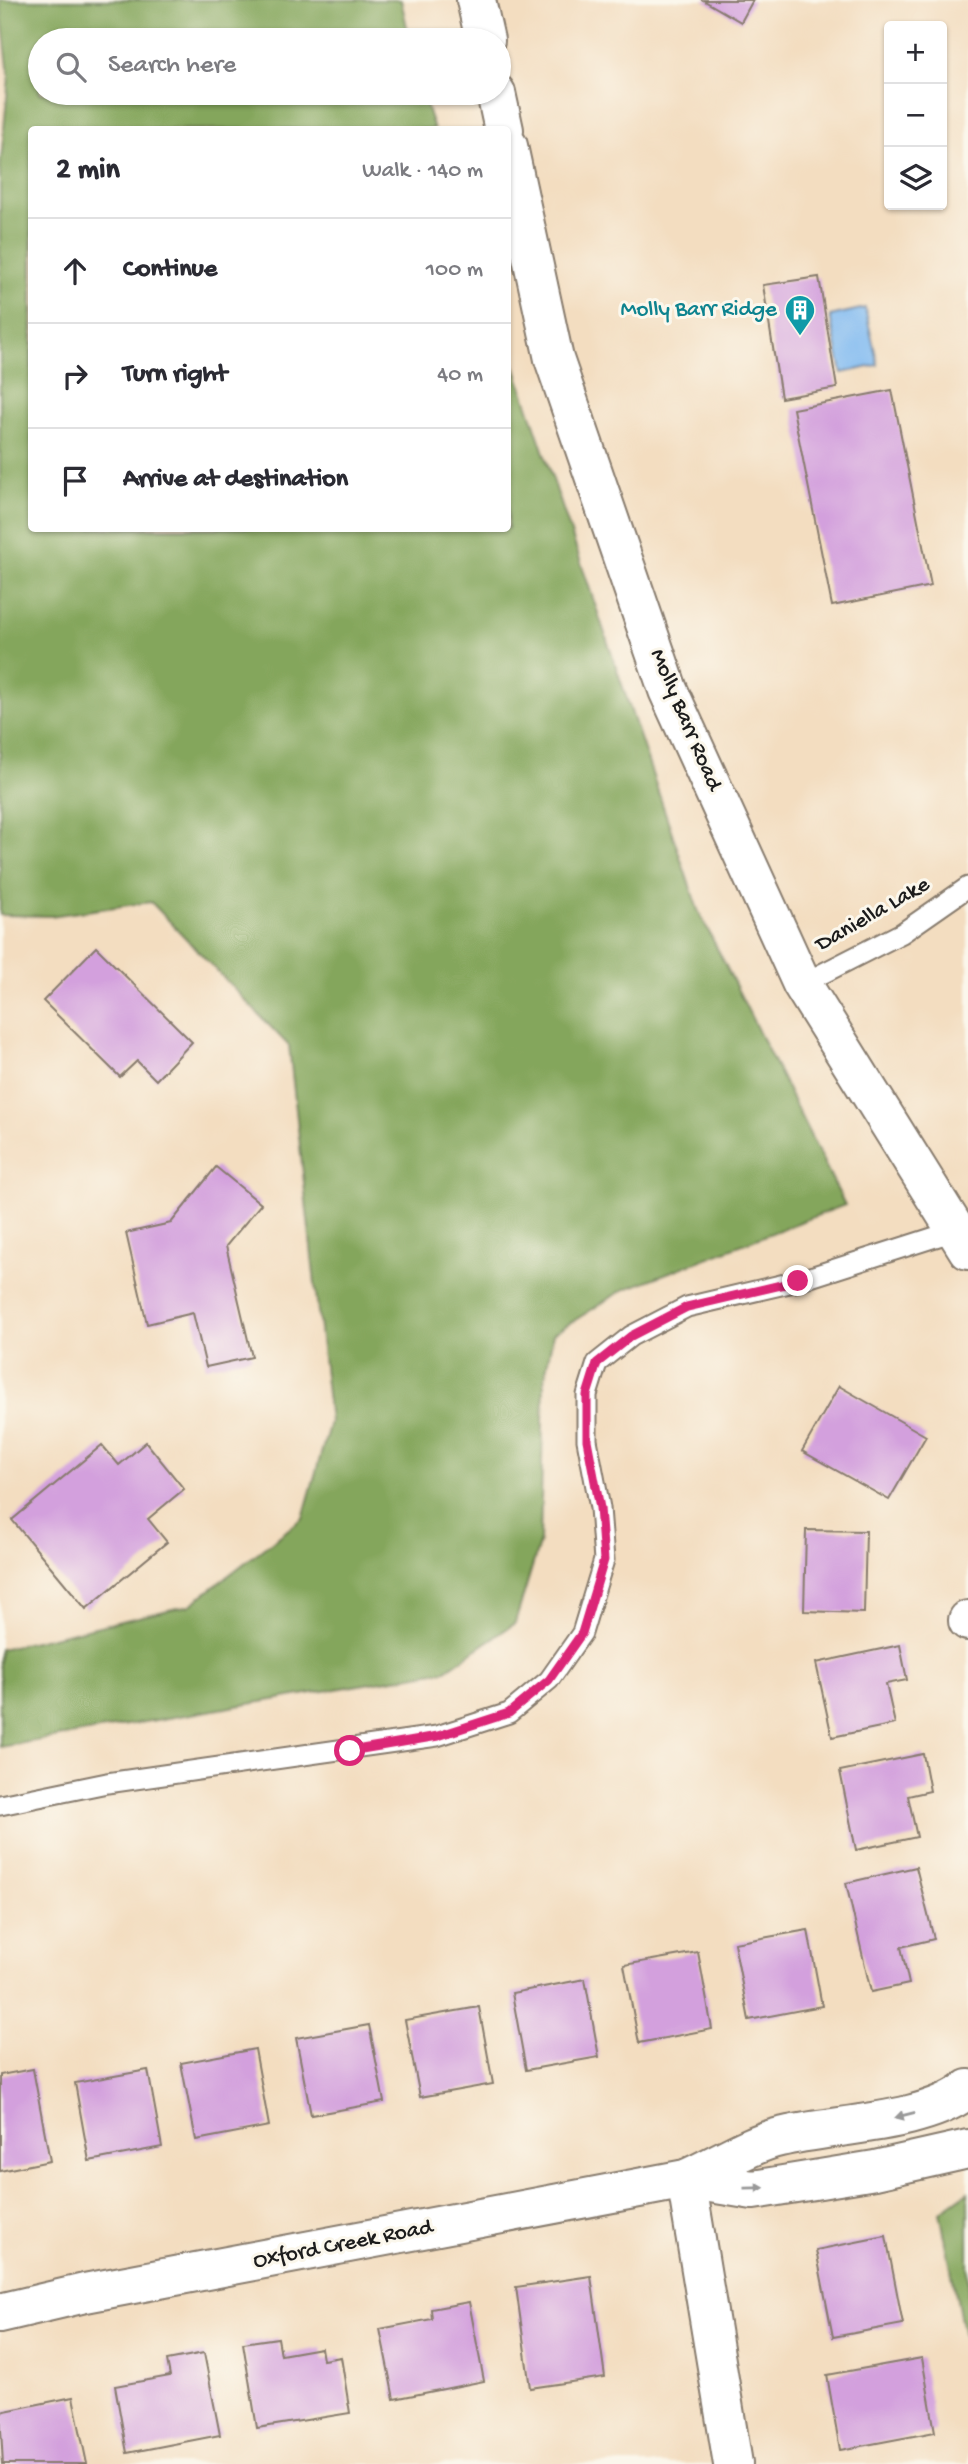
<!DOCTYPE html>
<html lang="en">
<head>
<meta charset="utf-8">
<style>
  body { margin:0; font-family:"Gochi Hand",sans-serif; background:#f2f2f3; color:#2b2b33 }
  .controls { position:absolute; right:21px; top:21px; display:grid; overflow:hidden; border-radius:7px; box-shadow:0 2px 5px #0004 }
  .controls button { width:63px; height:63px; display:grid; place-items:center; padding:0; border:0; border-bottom:2px solid #e1e1e2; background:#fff; color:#2b2b33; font:35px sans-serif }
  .stop { position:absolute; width:21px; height:21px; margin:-16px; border:5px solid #db2777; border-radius:50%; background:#fff }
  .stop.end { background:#db2777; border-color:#fff; box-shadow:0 2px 7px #0008 }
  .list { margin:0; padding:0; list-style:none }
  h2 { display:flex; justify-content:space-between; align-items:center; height:91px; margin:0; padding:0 28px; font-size:30px }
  h2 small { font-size:23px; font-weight:400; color:#7c7c81 }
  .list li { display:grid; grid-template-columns:46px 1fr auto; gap:21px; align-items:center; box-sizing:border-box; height:105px; padding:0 28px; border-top:2px solid #e1e1e2 }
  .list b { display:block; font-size:26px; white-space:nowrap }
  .list em { font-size:23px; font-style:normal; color:#7c7c81 }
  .icon { flex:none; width:38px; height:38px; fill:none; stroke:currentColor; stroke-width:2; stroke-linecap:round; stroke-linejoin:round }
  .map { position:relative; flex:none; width:968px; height:2464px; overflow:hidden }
  .search { position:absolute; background:#fff; box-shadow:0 2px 5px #0004; left:28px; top:28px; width:483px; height:77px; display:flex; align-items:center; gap:18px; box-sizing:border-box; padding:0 24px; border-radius:38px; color:#7c7c81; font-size:26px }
  .panel { position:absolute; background:#fff; box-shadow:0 2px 5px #0004; left:28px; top:126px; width:483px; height:406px; border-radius:7px }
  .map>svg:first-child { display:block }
  .forest { fill:#84a65b; stroke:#50613c; stroke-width:2 }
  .water { fill:#80baf1; stroke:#4e6b86; stroke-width:2 }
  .building { fill:#d3a0dd }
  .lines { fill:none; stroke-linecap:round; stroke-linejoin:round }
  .service-casing { stroke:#887c6e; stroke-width:23 }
  .minor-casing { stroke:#887c6e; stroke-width:42 }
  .secondary-casing { stroke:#887c6e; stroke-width:42 }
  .service { stroke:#fff; stroke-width:19 }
  .minor { stroke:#fff; stroke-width:38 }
  .secondary { stroke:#fff; stroke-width:38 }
  .oneway { fill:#999 }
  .route { stroke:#db2777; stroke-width:9 }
  .labels { text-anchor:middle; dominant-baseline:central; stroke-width:6; stroke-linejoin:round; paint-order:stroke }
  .culture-label { font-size:23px; fill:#0d838f; stroke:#fbf7ec; text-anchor:end }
  .street-label { font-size:23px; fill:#1c1c1c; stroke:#fbf7ec }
</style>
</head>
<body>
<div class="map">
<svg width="968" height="2464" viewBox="0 0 968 2464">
  <rect width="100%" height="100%" fill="#fbf7ec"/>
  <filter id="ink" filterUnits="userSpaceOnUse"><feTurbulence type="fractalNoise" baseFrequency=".0143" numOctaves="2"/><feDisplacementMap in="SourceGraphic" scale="14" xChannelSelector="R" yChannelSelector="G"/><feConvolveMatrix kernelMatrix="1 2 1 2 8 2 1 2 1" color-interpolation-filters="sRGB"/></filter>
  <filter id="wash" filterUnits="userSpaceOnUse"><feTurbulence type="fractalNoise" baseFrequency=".00686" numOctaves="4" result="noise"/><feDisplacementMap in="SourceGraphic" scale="28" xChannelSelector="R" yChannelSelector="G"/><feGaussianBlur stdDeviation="1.57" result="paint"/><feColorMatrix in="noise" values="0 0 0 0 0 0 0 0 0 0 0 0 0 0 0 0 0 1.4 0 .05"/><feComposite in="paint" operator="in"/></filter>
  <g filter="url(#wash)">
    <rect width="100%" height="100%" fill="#f3ddc0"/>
    <!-- forest -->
    <g class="forest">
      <polygon points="0,0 401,0 410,40 40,40 40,93 422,93 434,129 32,130 32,528 508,528 508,346 698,910 845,1205 623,1290 553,1334 544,1382 540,1541 515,1623 446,1670 0,1747 0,1649 190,1605 303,1518 330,1422 289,1046 151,902 50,916 0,915 0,170 9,76"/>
      <polygon points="968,2192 968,2357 940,2212"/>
    </g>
    <!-- water -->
    <polygon class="water" points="865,308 878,365 842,373 830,316"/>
    <g id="blocks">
      <!-- building -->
      <g class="building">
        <polygon points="703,0 753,0 741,22"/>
        <polygon points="819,277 837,388 781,398 763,285"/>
        <polygon points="892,390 931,586 832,606 793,409"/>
        <polygon points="96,947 192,1042 156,1080 137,1061 120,1077 43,1001"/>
        <polygon points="216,1167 261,1204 226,1246 252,1357 206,1367 193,1313 147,1324 126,1233 171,1223"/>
        <polygon points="839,1386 926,1436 889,1500 802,1451"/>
        <polygon points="146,1442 184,1489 148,1519 167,1542 86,1609 12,1520 102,1445 119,1465"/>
        <polygon points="806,1530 866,1531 864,1613 804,1611"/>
        <polygon points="900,1645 907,1680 886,1684 895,1724 832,1737 816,1663"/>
        <polygon points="923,1754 930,1791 908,1796 917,1837 856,1850 840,1771"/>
        <polygon points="916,1867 934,1939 901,1947 909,1984 871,1992 846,1883"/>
        <polygon points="808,1930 822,2006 749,2020 734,1943"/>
        <polygon points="698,1952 712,2029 639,2043 624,1965"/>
        <polygon points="585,1979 599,2057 526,2070 512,1993"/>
        <polygon points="479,2007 493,2084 420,2097 405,2020"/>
        <polygon points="369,2025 384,2102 311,2115 296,2038"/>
        <polygon points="255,2049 269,2126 196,2140 181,2063"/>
        <polygon points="33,2069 50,2161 0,2171 0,2075"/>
        <polygon points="148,2070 162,2147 89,2161 75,2083"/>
        <polygon points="886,2236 903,2324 833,2337 816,2250"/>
        <polygon points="591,2276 605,2377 530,2388 516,2287"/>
        <polygon points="469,2302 484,2381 394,2399 380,2329 432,2319 431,2309"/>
        <polygon points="278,2338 281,2355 321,2348 323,2360 341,2357 350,2413 257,2428 243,2343"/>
        <polygon points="204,2353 220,2435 127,2453 115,2386 170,2376 167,2360"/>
        <polygon points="922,2358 935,2432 840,2450 827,2375"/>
        <polygon points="73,2397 87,2464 3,2464 0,2412"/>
      </g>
    </g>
  </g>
  <g filter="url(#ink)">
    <use href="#blocks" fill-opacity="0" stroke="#887c6e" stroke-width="2"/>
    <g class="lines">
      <!-- service casing -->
      <g class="service-casing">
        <g id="service">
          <polyline points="802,984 902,933 968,887"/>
          <polyline points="0,1805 107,1783 437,1736 509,1713 549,1680 582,1633 604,1560 600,1508 587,1440 587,1395 597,1363 631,1336 687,1307 798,1281 954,1231"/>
        </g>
      </g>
      <!-- minor casing -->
      <g class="minor-casing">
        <g id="minor">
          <polyline points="968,1620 968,1621"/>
          <polyline points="686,2179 733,2464"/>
          <polyline points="686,2179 753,2190 875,2170 968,2149"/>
          <path d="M 0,2313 L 85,2293 L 686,2179 C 716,2166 749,2144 780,2137 C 833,2124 926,2124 968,2089"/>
        </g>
      </g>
      <!-- secondary casing -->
      <g class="secondary-casing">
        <g id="secondary">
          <polyline points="476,0 485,40"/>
          <polyline points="496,93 504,130"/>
          <polyline points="508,146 554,359 668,690 802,984 968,1250"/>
        </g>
      </g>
      <!-- service -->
      <use href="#service" class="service"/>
      <!-- minor -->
      <use href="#minor" class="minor"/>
      <!-- secondary -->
      <use href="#secondary" class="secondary"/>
    </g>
    <!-- one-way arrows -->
    <defs><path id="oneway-solid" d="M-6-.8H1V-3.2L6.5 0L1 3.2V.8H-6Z" transform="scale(1.75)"/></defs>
    <g class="oneway">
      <use href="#oneway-solid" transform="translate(905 2115) rotate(165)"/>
      <use href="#oneway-solid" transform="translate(754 2188) rotate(-1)"/>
    </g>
  </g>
  <g class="lines" filter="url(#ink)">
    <!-- route -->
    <polyline class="route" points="350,1751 438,1736 509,1713 549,1680 582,1633 604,1560 600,1508 587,1440 587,1395 597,1363 631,1336 687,1307 798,1281"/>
  </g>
  <!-- icons -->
  <defs>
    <g id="building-pin" transform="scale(1.575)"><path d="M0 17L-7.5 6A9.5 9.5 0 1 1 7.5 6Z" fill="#0f9aa8" stroke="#fbf7ec"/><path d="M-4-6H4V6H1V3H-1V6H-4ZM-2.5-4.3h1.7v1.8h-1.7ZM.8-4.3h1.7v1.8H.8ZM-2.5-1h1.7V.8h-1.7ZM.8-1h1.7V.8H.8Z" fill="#fff"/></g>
  </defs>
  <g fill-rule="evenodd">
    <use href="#building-pin" x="800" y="310"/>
  </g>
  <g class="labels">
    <!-- culture labels -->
    <g class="culture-label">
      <text x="777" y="310">Molly Barr Ridge</text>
    </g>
    <!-- street labels -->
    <g class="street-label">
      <text transform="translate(685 720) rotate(67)">Molly Barr Road</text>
      <text transform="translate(873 915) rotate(-30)">Daniella Lake</text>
      <text transform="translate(343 2245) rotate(-11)">Oxford Creek Road</text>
    </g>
  </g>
</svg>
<div class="controls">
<button>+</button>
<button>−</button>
<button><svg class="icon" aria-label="layers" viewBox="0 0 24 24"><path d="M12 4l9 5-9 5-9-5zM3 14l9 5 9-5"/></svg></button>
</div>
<div class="stop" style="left:350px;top:1751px"></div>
<div class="stop end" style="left:798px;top:1281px"></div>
<div class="search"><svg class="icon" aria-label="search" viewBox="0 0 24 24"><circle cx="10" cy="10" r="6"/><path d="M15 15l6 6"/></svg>Search here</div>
<section class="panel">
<h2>2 min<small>Walk · 140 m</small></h2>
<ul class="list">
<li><svg class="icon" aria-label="ahead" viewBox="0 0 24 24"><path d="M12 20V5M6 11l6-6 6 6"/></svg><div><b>Continue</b></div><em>100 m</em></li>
<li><svg class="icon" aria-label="right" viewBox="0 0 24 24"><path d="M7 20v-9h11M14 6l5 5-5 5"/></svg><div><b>Turn right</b></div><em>40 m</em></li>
<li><svg class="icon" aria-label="arrive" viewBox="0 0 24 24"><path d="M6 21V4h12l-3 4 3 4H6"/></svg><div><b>Arrive at destination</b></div></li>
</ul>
</section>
</div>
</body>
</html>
